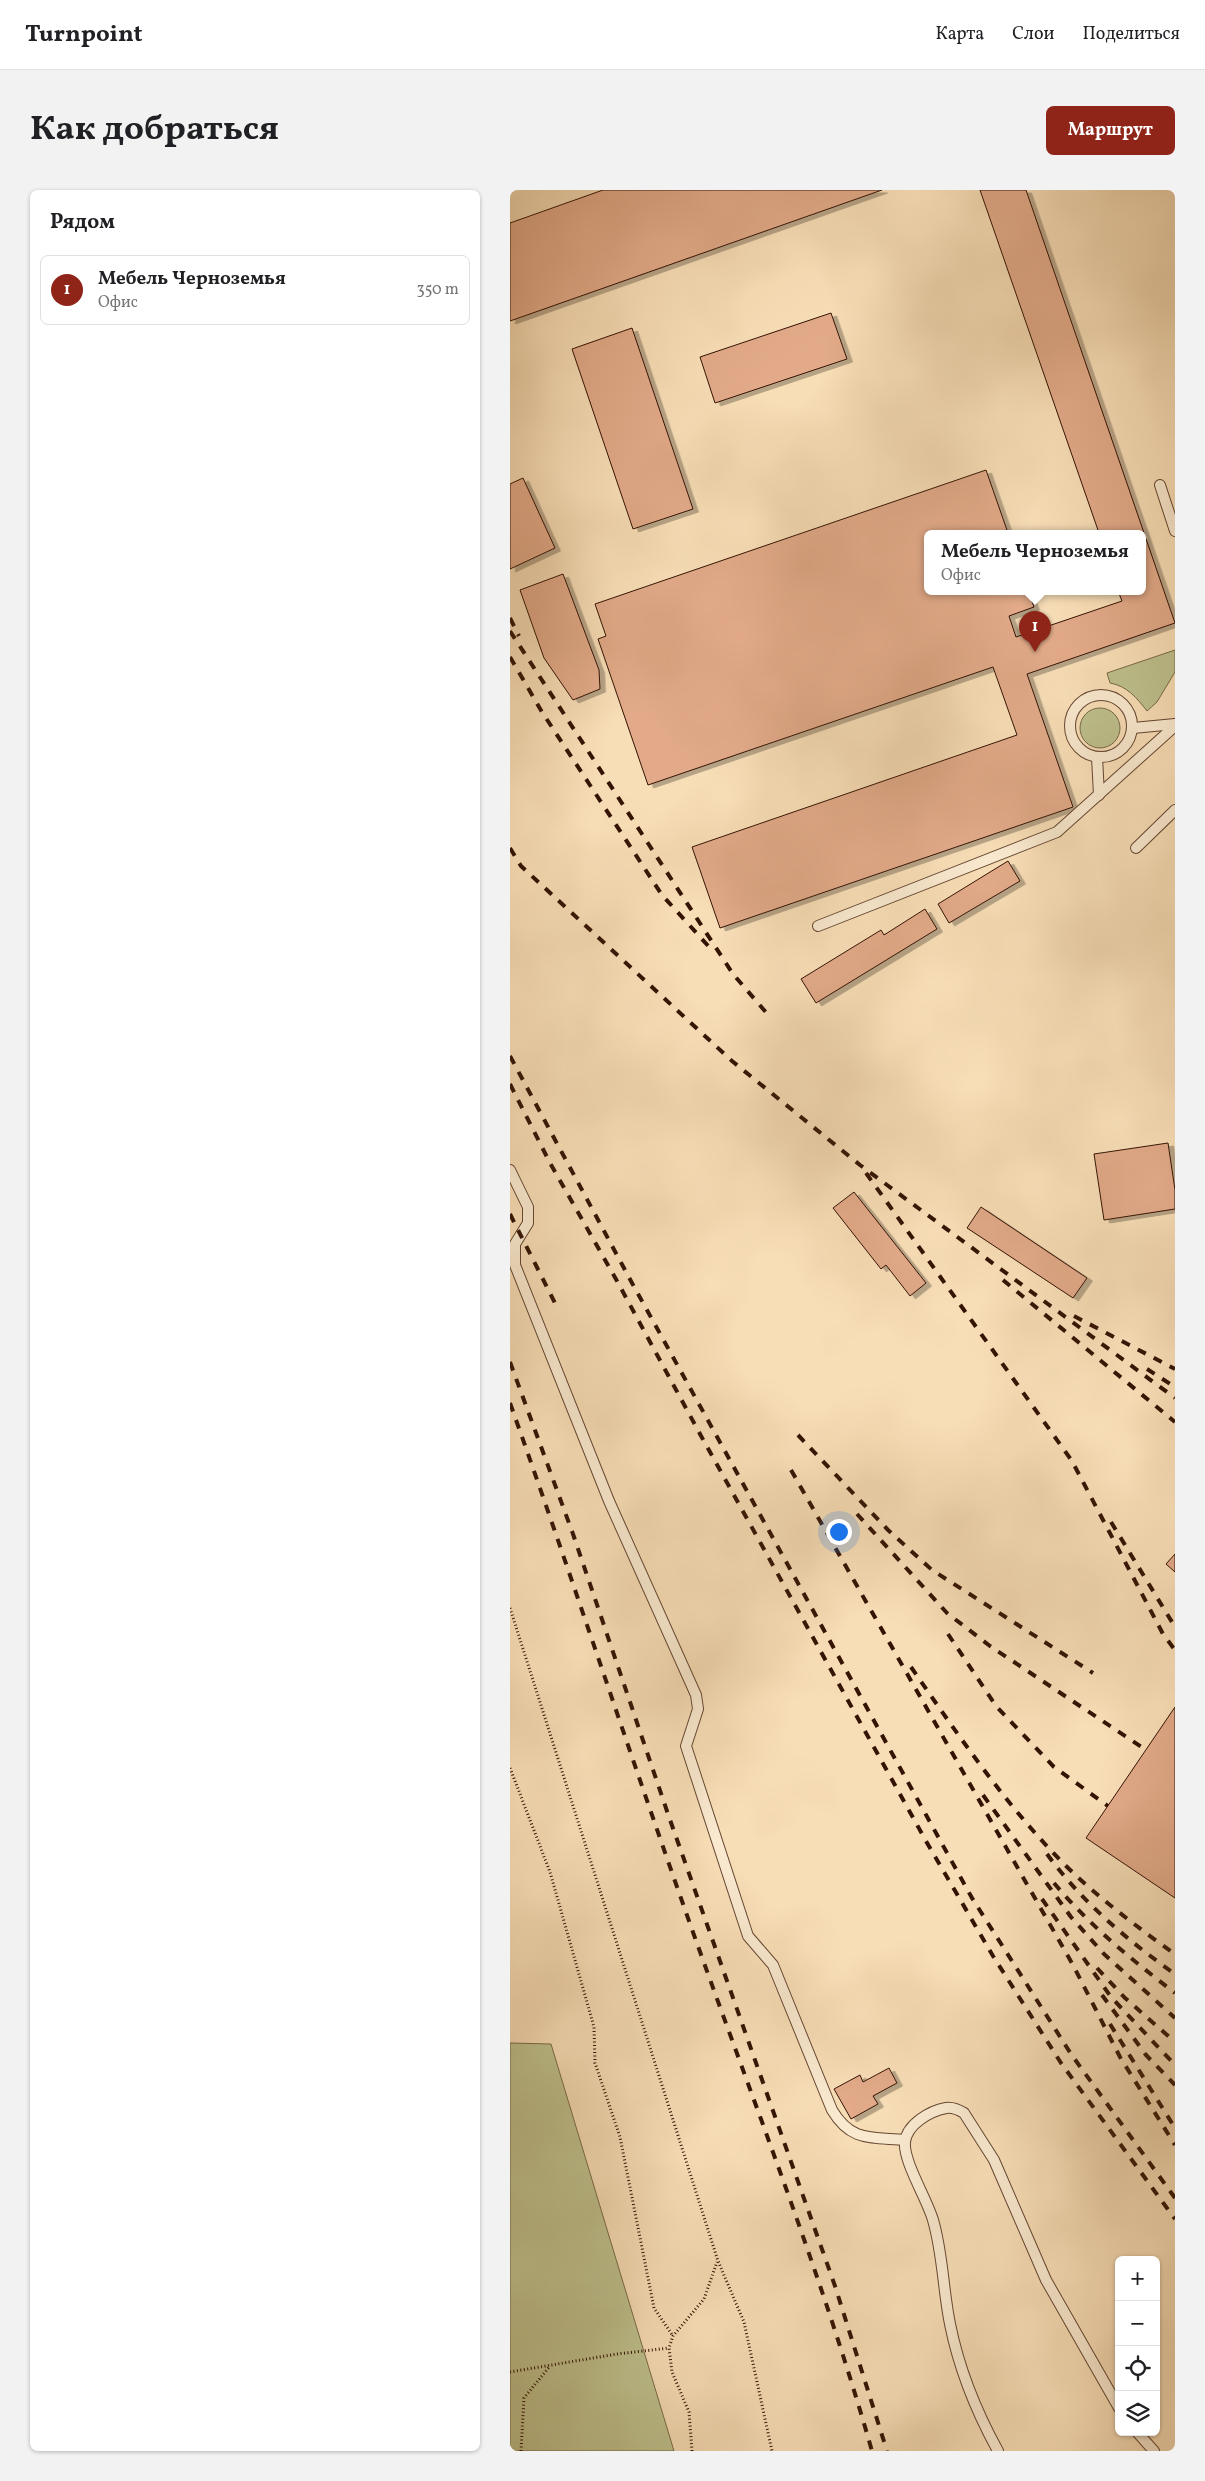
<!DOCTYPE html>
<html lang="ru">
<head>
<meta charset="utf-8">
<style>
  body { margin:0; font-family:Vollkorn,serif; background:#f2f2f2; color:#202124 }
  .controls { position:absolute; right:15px; bottom:15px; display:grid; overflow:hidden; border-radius:8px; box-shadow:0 1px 4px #0004 }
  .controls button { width:45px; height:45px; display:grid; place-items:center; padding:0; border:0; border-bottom:1px solid #e0e0e0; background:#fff; color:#202124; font:25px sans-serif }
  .you { position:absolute; left:328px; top:1341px; width:18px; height:18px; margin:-12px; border:4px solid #fff; border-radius:50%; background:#1a73e8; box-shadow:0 0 0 8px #1a73e833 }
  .badge { display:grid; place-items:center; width:32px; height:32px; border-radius:50%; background:#8f2418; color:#fff; font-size:16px; font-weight:700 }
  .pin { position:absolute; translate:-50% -41px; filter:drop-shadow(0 1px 2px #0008) }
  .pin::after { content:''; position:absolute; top:26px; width:18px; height:15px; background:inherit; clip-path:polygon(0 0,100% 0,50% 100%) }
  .popup { position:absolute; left:414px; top:340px; width:222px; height:65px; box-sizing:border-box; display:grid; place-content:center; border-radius:8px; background:#fff; filter:drop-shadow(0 1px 4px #0005); font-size:16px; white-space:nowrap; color:#757577 }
  .popup b { font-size:19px; color:#202124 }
  .popup::after { content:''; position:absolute; left:50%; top:100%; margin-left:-10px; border:10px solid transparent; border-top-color:#fff }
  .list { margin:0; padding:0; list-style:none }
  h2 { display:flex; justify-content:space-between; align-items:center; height:65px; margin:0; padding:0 20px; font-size:21px }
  h2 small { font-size:16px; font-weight:400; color:#757577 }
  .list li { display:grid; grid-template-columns:32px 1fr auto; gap:15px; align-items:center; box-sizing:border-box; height:70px; margin:0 10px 10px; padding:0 10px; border:1px solid #e0e0e0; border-radius:8px }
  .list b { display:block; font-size:19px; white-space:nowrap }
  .list p { margin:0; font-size:16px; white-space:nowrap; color:#757577 }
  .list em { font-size:16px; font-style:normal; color:#757577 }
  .icon { flex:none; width:28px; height:28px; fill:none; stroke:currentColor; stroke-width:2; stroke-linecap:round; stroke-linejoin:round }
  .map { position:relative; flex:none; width:665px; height:2261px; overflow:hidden; border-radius:8px }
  header { display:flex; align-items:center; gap:30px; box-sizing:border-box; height:70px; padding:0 25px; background:#fff; border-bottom:1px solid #e0e0e0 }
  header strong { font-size:24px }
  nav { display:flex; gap:28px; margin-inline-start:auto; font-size:18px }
  .intro { display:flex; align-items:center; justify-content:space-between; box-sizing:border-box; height:120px; padding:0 30px }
  h1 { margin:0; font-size:35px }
  .button { padding:12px 22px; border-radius:8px; background:#8f2418; color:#fff; font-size:18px; font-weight:700 }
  main { display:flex; gap:30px; padding:0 30px }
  aside { flex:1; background:#fff; border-radius:8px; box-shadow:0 1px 4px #0004 }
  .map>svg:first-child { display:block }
  .green { fill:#bec18e; stroke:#796a49 }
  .building { fill:#e2aa89; stroke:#341304; filter:url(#shadow) }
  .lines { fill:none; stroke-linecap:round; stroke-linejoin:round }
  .lane-casing { stroke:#654631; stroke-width:12 }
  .path { stroke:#341304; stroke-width:3; stroke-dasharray:1 2.5; stroke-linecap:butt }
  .lane { stroke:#faead0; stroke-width:10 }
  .rail { stroke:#341304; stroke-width:4; stroke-dasharray:9 9; stroke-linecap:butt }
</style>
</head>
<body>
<header>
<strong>Turnpoint</strong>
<nav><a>Карта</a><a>Слои</a><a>Поделиться</a></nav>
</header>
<div class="intro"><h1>Как добраться</h1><a class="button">Маршрут</a></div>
<main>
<aside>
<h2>Рядом<small></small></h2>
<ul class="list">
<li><span class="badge">1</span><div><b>Мебель Черноземья</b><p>Офис</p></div><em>350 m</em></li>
</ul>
</aside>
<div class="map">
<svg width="665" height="2261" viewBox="0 0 665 2261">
  <defs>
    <filter id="shadow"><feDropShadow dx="5.5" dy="3" stdDeviation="0" flood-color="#0004"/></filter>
  </defs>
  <rect width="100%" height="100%" fill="#f8deb7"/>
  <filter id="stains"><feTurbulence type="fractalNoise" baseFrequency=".004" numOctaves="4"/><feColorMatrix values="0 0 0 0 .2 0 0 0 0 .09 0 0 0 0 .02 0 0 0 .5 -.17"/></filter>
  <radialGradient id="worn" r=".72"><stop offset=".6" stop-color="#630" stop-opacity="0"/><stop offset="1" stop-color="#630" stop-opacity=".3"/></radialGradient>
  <!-- green -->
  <g class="green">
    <path d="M 665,460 L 665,482 L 647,512 L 637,521 C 627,508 617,496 600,493 L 597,483 Z"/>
    <circle cx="590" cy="538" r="20"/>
    <polygon points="0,1853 41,1854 164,2261 0,2261"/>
  </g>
  <!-- building -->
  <g class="building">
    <polygon points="93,0 372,0 0,131 0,33"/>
    <polygon points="470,0 516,0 665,433 517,484 563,617 210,738 182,657 507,545 483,477 138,595 88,449 96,446 85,414 476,280 498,343 418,343 418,401 518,401 524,417 499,426 506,447 612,411 608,401 632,401 632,343 589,343"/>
    <polygon points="321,123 337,169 205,213 190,167"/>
    <polygon points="122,138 183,319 123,339 62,159"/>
    <polygon points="13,288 45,358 0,379 0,294"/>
    <polygon points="53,384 89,480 90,499 63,510 34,468 10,400"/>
    <polygon points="498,671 510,691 439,733 428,714"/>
    <polygon points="415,719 427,739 306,813 291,789 371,740 374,745"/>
    <polygon points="658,953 665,1000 665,1019 594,1030 584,964"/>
    <polygon points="344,1002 416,1093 400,1106 376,1075 371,1079 323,1018"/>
    <polygon points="471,1017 577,1088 563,1108 457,1038"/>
    <polygon points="665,1364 665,1382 656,1374"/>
    <polygon points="665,1517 665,1708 576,1648"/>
    <polygon points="379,1878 387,1893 363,1906 368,1914 341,1929 324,1899 350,1885 353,1892"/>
  </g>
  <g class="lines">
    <!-- lane casing -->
    <g class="lane-casing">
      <g id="lane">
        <polyline points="650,295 665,341"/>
        <circle cx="591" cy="536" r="31"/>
        <polyline points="623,538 665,534"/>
        <polyline points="587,567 589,605"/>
        <polyline points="626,658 665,620"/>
        <polyline points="308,736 547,642 665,536"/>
        <path d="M 0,980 L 18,1017 L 18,1033 L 5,1054 L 5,1075 L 99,1311 L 186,1505 L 188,1519 L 176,1556 L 238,1746 L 263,1775 L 322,1920 C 341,1952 361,1947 395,1950"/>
        <polyline points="627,2242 644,2261"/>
        <path d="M 488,2261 C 466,2221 449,2179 440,2134 C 433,2100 433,2064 423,2030 C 417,2009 393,1971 395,1952 C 397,1934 420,1921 436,1918 C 442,1917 449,1920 454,1923 L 484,1970 L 536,2090 L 609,2218"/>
      </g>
    </g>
    <!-- path -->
    <g class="path">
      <polyline points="0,1418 208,2071 234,2132 262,2261"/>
      <polyline points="0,1578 40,1682 84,1837 85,1873 110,1947 144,2118 163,2146"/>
      <polyline points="0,2182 107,2164 159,2158"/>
      <polyline points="11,2261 14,2208 40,2176"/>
      <polyline points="182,2261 179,2222 162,2182 159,2158 163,2146 194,2109 207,2072"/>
    </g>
    <!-- lane -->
    <use href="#lane" class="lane"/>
    <!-- rail -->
    <g class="rail">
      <polyline points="0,428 9,446"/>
      <polyline points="0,441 223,784 260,827"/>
      <polyline points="0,467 32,522 152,705 201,759"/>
      <polyline points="0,658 11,676 222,871 350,975 665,1208"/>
      <polyline points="0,866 122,1093 462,1708 561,1864 665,2008"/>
      <polyline points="0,894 40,973 107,1091 190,1244 416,1651 483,1766 551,1873 665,2029"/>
      <polyline points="356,983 562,1271 653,1444 665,1460"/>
      <polyline points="0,1024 47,1117"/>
      <polyline points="493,1090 665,1232"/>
      <polyline points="564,1126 665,1179"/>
      <polyline points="0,1172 63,1344 159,1627 325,2096 377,2261"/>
      <polyline points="637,1179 665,1197"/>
      <path d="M 0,1213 C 63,1390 121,1568 184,1745 C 245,1916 312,2086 362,2261"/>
      <polyline points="288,1245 378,1340 422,1380 583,1483"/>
      <polyline points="281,1280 563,1775 610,1867 665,1955"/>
      <polyline points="347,1324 437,1423 480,1456 636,1560"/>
      <polyline points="601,1332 665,1437"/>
      <polyline points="438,1444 486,1516 544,1577 598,1616"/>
      <path d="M 401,1477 C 448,1545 495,1614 553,1673 C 585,1705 628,1738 665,1764"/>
      <polyline points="473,1605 561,1727 594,1764 665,1828"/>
      <path d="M 537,1664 C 571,1711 618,1751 665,1784"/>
      <path d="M 544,1693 C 579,1735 622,1770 665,1803"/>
      <polyline points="532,1709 601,1807 665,1875"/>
      <polyline points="587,1778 615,1808 665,1852"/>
      <polyline points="592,1805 636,1865 665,1895"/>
      <polyline points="600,1834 665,1938"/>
    </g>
  </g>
  <rect width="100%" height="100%" filter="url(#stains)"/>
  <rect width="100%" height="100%" fill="url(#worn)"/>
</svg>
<div class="controls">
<button>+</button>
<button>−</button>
<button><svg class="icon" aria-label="locate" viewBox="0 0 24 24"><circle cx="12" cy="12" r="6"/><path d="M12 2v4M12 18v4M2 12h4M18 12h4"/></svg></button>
<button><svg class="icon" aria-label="layers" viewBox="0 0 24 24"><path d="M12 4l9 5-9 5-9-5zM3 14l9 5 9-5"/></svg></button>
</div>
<div class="you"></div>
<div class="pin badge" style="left:525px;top:462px">1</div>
<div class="popup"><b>Мебель Черноземья</b>Офис</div>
</div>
</main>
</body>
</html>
